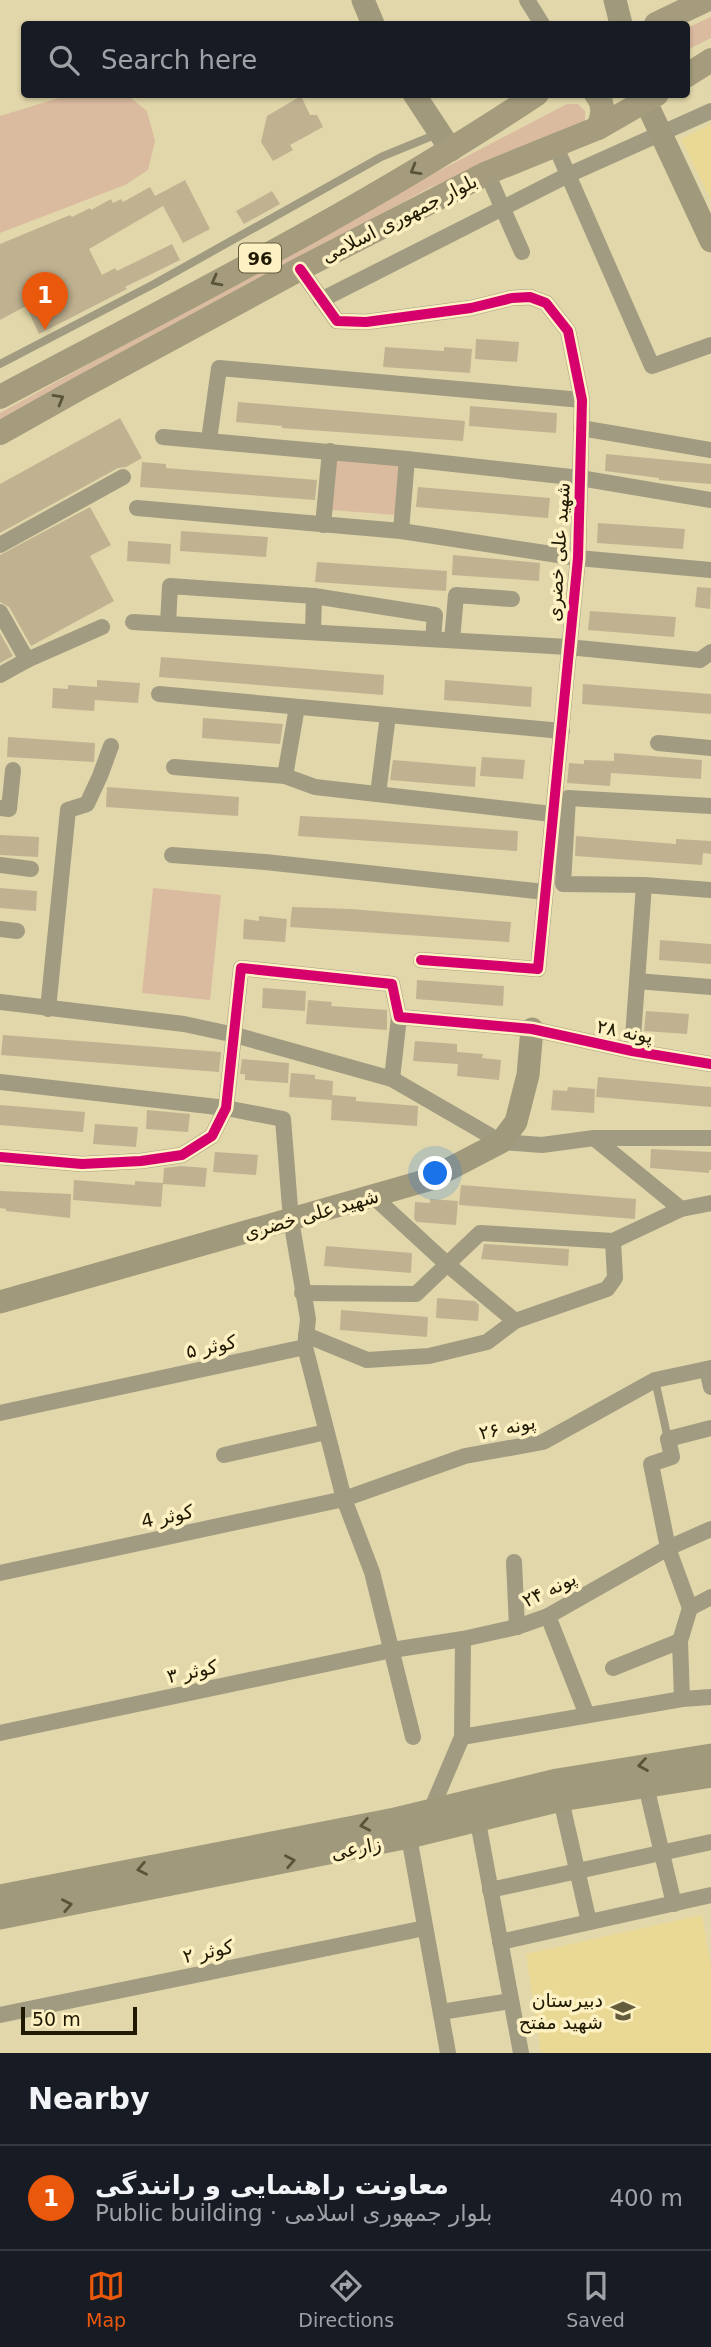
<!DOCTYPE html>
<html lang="en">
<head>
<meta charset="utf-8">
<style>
  body { margin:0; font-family:"DejaVu Sans",Cairo,sans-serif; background:#20242c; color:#f1f3f6 }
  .scale { position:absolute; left:21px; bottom:18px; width:116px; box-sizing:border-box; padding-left:7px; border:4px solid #1f1902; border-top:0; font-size:19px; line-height:24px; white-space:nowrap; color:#1f1902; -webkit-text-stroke:5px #fdf1c3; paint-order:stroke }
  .you { position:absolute; left:436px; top:1174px; width:24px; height:24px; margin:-18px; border:5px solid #fff; border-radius:50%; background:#1a73e8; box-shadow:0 0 0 10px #1a73e833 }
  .badge { display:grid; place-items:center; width:46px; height:46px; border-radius:50%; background:#ea580c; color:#fff; font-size:23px; font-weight:700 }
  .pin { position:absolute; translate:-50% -58px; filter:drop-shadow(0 2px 4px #0008) }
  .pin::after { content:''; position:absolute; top:37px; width:24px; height:21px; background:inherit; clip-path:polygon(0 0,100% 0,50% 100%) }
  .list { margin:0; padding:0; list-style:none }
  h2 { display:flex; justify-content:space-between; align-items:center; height:91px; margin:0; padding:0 28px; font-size:30px }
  h2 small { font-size:23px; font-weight:400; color:#9ea1a6 }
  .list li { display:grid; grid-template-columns:46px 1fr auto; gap:21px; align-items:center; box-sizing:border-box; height:105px; padding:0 28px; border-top:2px solid #363941 }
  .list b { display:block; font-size:26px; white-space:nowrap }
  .list p { margin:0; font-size:23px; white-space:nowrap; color:#9ea1a6 }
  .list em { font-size:23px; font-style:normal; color:#9ea1a6 }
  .icon { flex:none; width:38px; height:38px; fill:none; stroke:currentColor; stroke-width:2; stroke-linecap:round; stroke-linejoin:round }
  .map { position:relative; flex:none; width:711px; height:2053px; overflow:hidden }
  .search { position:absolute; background:#171b24; box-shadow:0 2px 5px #0004; left:21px; right:21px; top:21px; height:77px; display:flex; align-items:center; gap:18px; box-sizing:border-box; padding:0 24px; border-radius:7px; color:#9ea1a6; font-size:26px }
  .sheet { height:196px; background:#171b24 }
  nav { display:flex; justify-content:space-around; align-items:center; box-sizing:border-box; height:98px; border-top:2px solid #363941; background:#171b24; font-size:19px; color:#9ea1a6 }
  nav a { display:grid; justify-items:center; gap:4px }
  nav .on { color:#ea580c }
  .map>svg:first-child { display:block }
  .built { fill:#ead994 }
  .green { fill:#dbbba0 }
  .building { fill:#c0b291 }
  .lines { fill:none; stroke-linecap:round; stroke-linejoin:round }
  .lane { stroke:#a19b81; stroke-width:8 }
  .street { stroke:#a19b81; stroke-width:16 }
  .secondary { stroke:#a1997b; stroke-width:23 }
  .primary { stroke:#a49c7c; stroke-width:24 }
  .cycleway-casing { stroke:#fdf1c3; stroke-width:15 }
  .cycleway { stroke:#d6006c; stroke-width:10 }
  .oneway { stroke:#5b5439 }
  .oneway2 { stroke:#5a5338 }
  .labels { text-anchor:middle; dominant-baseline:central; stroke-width:7; stroke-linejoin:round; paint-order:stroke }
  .shield { fill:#fdf1c3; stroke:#625a3c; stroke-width:2 }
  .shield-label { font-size:18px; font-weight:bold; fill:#1f1902 }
  .street-label { font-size:19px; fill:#1f1902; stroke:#fdf1c3 }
  .poi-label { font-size:19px; fill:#1f1902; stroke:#fdf1c3; text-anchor:end }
</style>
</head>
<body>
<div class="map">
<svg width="711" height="2053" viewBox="0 0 711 2053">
  <rect width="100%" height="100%" fill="#e2d7aa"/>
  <!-- built -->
  <g class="built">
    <polygon points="711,124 711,200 681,139"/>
    <polygon points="702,1915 711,1968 711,2053 541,2053 526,1954"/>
  </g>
  <!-- green -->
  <g class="green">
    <polygon points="711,17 711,38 687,50 687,28"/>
    <polygon points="72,94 127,95 147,111 155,141 148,170 125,185 0,233 0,116"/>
    <polygon points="567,104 578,104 585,111 585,122 429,188 0,422 0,413 425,178"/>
    <polygon points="335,460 400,465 396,515 331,510"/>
    <polygon points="153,888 221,895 210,1000 142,993"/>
  </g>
  <!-- building -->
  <g class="building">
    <polygon points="301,96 310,115 317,115 323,127 290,145 293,150 273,161 261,142 267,116"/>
    <polygon points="185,180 210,229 183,243 163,206 89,249 102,275 115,268 117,271 172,244 180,260 125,287 127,289 39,334 26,306 0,320 0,244 70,215 72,217 90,208 91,210 111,199 113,203 121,199 123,202 150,187 155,196"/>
    <polygon points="272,191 280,204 244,224 236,211"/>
    <polygon points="476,339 519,342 517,362 475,359"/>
    <polygon points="385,347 444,351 444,347 472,349 470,373 383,367"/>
    <polygon points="238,402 465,421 463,441 282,428 282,426 236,422"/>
    <polygon points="470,406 557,413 556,433 469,426"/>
    <polygon points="120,418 142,458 126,467 118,468 0,533 0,484"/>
    <polygon points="606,454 711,464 711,484 659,480 659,478 605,471"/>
    <polygon points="142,462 166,464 166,468 317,480 315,500 140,487"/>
    <polygon points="418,487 550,498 548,518 416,507"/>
    <polygon points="90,507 111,545 90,556 114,601 31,646 9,607 0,602 0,555"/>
    <polygon points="598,523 685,529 683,549 597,543"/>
    <polygon points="181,531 268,537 266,557 180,551"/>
    <polygon points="128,541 171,544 170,564 127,561"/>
    <polygon points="453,555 540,563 539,581 452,575"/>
    <polygon points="317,562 447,571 446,591 315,582"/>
    <polygon points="697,587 711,588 710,609 695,607"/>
    <polygon points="590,611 676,617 674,637 588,630"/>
    <polygon points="0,633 13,656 0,663"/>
    <polygon points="161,657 384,675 383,695 159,677"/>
    <polygon points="97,680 140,683 138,703 95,700 94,711 52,708 53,688 68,689 68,685 97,687"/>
    <polygon points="445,680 532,687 531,707 444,700"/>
    <polygon points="583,684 711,694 711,714 582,704"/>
    <polygon points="203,718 283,724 280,744 202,738"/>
    <polygon points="8,737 95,743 94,762 7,757"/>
    <polygon points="614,753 702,760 701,779 611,773 610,786 567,783 569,763 584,764 584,760 614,761"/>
    <polygon points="482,757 525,760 523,779 480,776"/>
    <polygon points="393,760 476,767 475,787 390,780"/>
    <polygon points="107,787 239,797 238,816 106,807"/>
    <polygon points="300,816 359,819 518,831 517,851 298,836"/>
    <polygon points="0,835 39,837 38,857 0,855"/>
    <polygon points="576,836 676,844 676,839 711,841 711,854 703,853 702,865 575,856"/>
    <polygon points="0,888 37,891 36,911 0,908"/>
    <polygon points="292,907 351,909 511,922 509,942 290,927"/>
    <polygon points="259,916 287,919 285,942 243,939 244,919 259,921"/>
    <polygon points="660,940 711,944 711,964 659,960"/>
    <polygon points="417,980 504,986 503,1006 416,999"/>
    <polygon points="263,988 306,991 305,1011 262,1008"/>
    <polygon points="308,1000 332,1002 331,1006 387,1010 387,1030 306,1024"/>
    <polygon points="646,1011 689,1014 687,1034 644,1031"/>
    <polygon points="3,1035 221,1052 219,1072 1,1055"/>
    <polygon points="415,1041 457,1044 457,1052 483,1054 482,1058 501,1060 499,1080 457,1076 458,1064 413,1061"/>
    <polygon points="242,1059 289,1063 288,1083 245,1080 245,1074 240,1074"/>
    <polygon points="291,1073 315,1075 315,1079 333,1081 332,1100 289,1097"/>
    <polygon points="598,1077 711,1087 711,1107 596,1097"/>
    <polygon points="568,1087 595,1089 594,1113 551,1110 553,1090 567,1091"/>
    <polygon points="332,1095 356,1097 356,1101 418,1106 417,1126 331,1120"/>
    <polygon points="0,1105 85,1112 83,1132 0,1125"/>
    <polygon points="147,1110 190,1114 188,1132 146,1129"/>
    <polygon points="95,1124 138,1127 136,1147 93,1144"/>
    <polygon points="651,1149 711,1152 711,1170 709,1170 709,1173 650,1168"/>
    <polygon points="215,1152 258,1155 256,1175 213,1172"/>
    <polygon points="181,1166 207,1168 205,1187 163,1184 161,1207 73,1200 74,1180 135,1185 135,1181 163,1183 164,1168"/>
    <polygon points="461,1185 636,1199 635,1219 459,1205"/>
    <polygon points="0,1191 71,1194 70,1218 6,1211 6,1209 0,1208"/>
    <polygon points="430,1199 458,1201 456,1225 417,1222 414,1219 415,1202 430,1203"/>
    <polygon points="484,1244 569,1249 568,1266 481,1259"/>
    <polygon points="326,1246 412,1253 411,1273 324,1266"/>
    <polygon points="437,1298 475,1301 479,1305 478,1321 436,1318"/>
    <polygon points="341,1310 428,1317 427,1337 340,1330"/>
  </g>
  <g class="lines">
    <!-- lane -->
    <g class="lane">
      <polyline points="0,364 154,284 381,157 437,134"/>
      <polyline points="655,1380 668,1439"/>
    </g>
    <!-- street -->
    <g class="street">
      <polyline points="527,0 542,24"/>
      <polyline points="555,145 652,366 711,345"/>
      <polyline points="487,173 522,252"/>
      <polyline points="300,269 337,321 366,322 471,308 512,298 530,297 546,303 568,331 582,400 578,558 538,969 421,960"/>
      <polyline points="321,300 568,175 711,111"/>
      <polyline points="581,428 711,450"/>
      <polyline points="163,437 407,459 580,478 711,500"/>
      <polyline points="209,440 219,368 582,400"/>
      <polyline points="137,508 401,531 578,558 711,570"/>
      <polyline points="323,525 330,451"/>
      <polyline points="401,531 407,459"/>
      <polyline points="0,545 123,477"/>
      <polyline points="0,612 27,660"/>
      <polyline points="133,622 568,647 700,660 711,652"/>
      <polyline points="168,624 170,586 314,596 435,615 433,639"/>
      <polyline points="313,632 314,596"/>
      <polyline points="452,640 456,595 512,599"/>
      <polyline points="0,675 27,660 102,627"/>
      <polyline points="159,694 562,731"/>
      <polyline points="297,707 285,776 315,787 552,814"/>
      <polyline points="658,743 711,748"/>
      <polyline points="174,767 285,776"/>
      <polyline points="378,794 388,715"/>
      <polyline points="711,806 568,798 563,884 644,885 711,890"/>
      <polyline points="0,808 9,809 13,770"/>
      <polyline points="172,855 265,862 545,892"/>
      <polyline points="0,865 31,869"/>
      <polyline points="0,929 17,931"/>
      <polyline points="637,981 711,987"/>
      <polyline points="0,1002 184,1024 235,1035 392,1079 501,1142 542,1145 594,1138 711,1138"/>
      <polyline points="48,1009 68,810 87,804 100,776 111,746"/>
      <polyline points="632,1051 644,885"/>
      <polyline points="392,1079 399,1017"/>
      <polyline points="0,1082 226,1108 283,1119 291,1220 308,1319 305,1347 0,1413"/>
      <polyline points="594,1138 681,1209"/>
      <polyline points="0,1157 82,1164 141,1161 182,1155 212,1136 226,1108 241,968 392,984 399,1017 532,1029 632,1051 711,1064"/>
      <polyline points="374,1197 448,1265 515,1321"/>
      <polyline points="302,1293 416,1294 480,1233 613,1241"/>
      <polyline points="306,1335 367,1360 429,1356 487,1342 515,1321 607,1289 615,1278 613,1241 681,1209 711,1203"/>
      <polyline points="305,1347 344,1499 372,1572 413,1737"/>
      <polyline points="707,1369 711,1387"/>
      <polyline points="224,1455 326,1432"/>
      <polyline points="514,1562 517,1627"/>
      <polyline points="0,1573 344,1499 465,1456 543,1442 655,1380 711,1368"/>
      <polyline points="690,1608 668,1548 651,1464 672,1457 668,1439 711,1428"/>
      <polyline points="548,1616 587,1715"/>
      <polyline points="613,1668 680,1641"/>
      <polyline points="682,1699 680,1641 690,1608 711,1597"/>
      <polyline points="0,1733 392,1650 463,1639 517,1627 548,1616 668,1548 711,1529"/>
      <polyline points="462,1737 682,1699 711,1697"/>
      <polyline points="646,1786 674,1904"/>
      <polyline points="561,1800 589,1922"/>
      <polyline points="431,1810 462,1737 463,1639"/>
      <polyline points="478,1822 521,2053"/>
      <polyline points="409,1837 448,2053"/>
      <polyline points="490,1890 711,1842"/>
      <polyline points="500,1942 711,1895"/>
      <polyline points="441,2012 511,2001"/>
      <polyline points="0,2015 425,1928"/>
    </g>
    <!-- secondary -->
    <g class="secondary">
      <polyline points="363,0 373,24"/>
      <polyline points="615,0 621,24"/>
      <polyline points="414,94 451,150"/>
      <polyline points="646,102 711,241"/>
      <polyline points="0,1302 428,1180 501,1142 516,1122 528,1075 532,1029"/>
      <polyline points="0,1896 395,1819 557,1780 711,1755"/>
      <polyline points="0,1918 409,1837 561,1800 711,1776"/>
    </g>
    <!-- primary -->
    <g class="primary">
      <polyline points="656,24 706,0"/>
      <polyline points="686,76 711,60"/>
      <path d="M 596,94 C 605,105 603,115 598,128"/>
      <path d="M 0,397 C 181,301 366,208 537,94"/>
      <polyline points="0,433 80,388 300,269 487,173 598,128 657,94"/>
    </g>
    <!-- cycleway casing -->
    <g class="cycleway-casing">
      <g id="cycleway">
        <polyline points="300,269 337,321 366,322 471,308 512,298 530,297 546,303 568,331 582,400 578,558 538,969 421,960"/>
        <polyline points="0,1157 82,1164 141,1161 182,1155 212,1136 226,1108 241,968 392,984 399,1017 532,1029 632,1051 711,1064"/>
      </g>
    </g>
    <!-- cycleway -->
    <use href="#cycleway" class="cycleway"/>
  </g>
  <!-- one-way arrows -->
  <defs><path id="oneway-chevron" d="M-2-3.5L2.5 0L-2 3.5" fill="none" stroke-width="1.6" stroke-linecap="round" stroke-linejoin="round" transform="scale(1.75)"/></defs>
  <g class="oneway">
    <use href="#oneway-chevron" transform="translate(415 170) rotate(150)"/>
    <use href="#oneway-chevron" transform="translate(216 281) rotate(152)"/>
    <use href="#oneway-chevron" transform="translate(59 399) rotate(-30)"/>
  </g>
  <g class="oneway2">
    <use href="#oneway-chevron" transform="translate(643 1765) rotate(171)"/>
    <use href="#oneway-chevron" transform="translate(365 1825) rotate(169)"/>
    <use href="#oneway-chevron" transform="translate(290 1861) rotate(-11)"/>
    <use href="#oneway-chevron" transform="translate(142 1869) rotate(169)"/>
    <use href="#oneway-chevron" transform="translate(67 1905) rotate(-11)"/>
  </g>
  <!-- icons -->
  <defs>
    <g id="school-bare" transform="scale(1.89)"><path d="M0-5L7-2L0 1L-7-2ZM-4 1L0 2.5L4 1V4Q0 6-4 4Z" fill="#635c3d" stroke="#fdf1c3" stroke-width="2.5" paint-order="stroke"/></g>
  </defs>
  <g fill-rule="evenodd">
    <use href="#school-bare" x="623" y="2011"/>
  </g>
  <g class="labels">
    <!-- shield labels -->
    <rect class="shield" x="239" y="243.5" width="42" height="29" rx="5"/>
    <g class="shield-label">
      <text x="260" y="258">96</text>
    </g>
    <!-- street labels -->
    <g class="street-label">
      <text transform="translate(399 218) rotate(-27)">بلوار جمهوری اسلامی</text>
      <text transform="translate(558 552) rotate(-86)">شهید علی خضری</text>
      <text transform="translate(625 1031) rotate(11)">پونه ۲۸</text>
      <text transform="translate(311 1214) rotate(-16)">شهید علی خضری</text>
      <text transform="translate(211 1346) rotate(-12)">کوثر ۵</text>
      <text transform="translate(507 1427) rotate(-12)">پونه ۲۶</text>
      <text transform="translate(167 1516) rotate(-12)">کوثر 4</text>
      <text transform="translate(549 1589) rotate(-26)">پونه ۲۴</text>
      <text transform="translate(192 1671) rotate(-12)">کوثر ۳</text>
      <text transform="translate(356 1848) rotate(-11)">زارعی</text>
      <text transform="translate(208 1951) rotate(-12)">کوثر ۲</text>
    </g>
    <!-- poi labels -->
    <g class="poi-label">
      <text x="603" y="2000">دبیرستان<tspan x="603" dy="22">شهید مفتح</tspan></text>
    </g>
  </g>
</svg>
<div class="scale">50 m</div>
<div class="you"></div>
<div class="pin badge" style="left:45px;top:330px">1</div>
<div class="search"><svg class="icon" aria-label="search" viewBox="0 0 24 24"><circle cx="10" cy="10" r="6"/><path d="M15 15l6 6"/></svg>Search here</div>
</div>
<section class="sheet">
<h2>Nearby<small></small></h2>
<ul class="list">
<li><span class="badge">1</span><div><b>معاونت راهنمایی و رانندگی</b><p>Public building · بلوار جمهوری اسلامی</p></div><em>400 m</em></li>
</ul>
</section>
<nav>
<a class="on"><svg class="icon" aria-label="map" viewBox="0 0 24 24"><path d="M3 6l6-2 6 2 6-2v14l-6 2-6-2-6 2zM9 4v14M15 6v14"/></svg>Map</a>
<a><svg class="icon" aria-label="directions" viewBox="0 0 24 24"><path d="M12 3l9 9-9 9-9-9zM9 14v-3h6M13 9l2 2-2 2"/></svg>Directions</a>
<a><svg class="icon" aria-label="saved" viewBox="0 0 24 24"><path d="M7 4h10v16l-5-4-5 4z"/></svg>Saved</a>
</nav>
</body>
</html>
